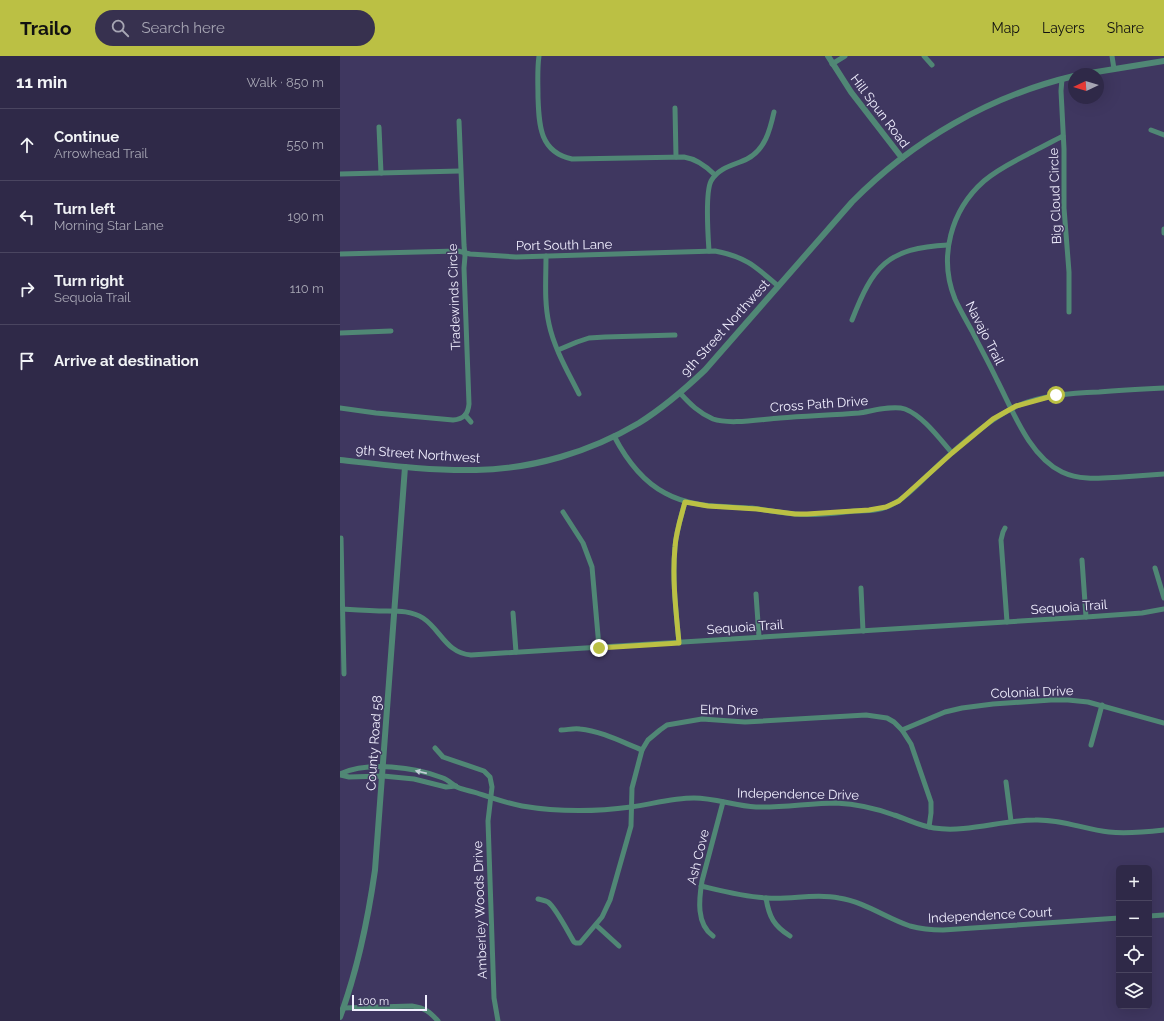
<!DOCTYPE html>
<html lang="en">
<head>
<meta charset="utf-8">
<style>
  body { margin:0; font-family:Raleway,sans-serif; background:#37314f; color:#f1f3f6 }
  .controls { position:absolute; right:12px; bottom:12px; display:grid; overflow:hidden; border-radius:6px; box-shadow:0 4px 16px #0002 }
  .controls button { width:36px; height:36px; display:grid; place-items:center; padding:0; border:0; border-bottom:1px solid #4a4560; background:#2f2948; color:#f1f3f6; font:20px sans-serif }
  .compass { position:absolute; left:728px; top:12px; width:36px; height:36px; border-radius:50%; background:#2f2948; box-shadow:0 4px 16px #0002; rotate:266deg }
  .scale { position:absolute; left:12px; bottom:10px; width:75px; box-sizing:border-box; padding-left:4px; border:2px solid #f1efff; border-top:0; font-size:11px; line-height:14px; white-space:nowrap; color:#f1efff; -webkit-text-stroke:3px #3f3760; paint-order:stroke }
  .stop { position:absolute; width:12px; height:12px; margin:-9px; border:3px solid #bbc044; border-radius:50%; background:#fff }
  .stop.end { background:#bbc044; border-color:#fff; box-shadow:0 1px 4px #0008 }
  .list { margin:0; padding:0; list-style:none }
  h2 { display:flex; justify-content:space-between; align-items:center; height:52px; margin:0; padding:0 16px; font-size:17px }
  h2 small { font-size:13px; font-weight:400; color:#a7a6b4 }
  .list li { display:grid; grid-template-columns:26px 1fr auto; gap:12px; align-items:center; box-sizing:border-box; height:72px; padding:0 16px; border-top:1px solid #4a4560 }
  .list b { display:block; font-size:15px; white-space:nowrap }
  .list p { margin:0; font-size:13px; white-space:nowrap; color:#a7a6b4 }
  .list em { font-size:13px; font-style:normal; color:#a7a6b4 }
  .icon { flex:none; width:22px; height:22px; fill:none; stroke:currentColor; stroke-width:2; stroke-linecap:round; stroke-linejoin:round }
  .map { position:relative; flex:none; width:824px; height:965px; overflow:hidden }
  header { display:flex; align-items:center; gap:24px; box-sizing:border-box; height:56px; padding:0 20px; background:#bbc044; color:#111 }
  header strong { font-size:19px }
  nav { display:flex; gap:22px; margin-inline-start:auto; font-size:14px }
  .search { width:280px; height:36px; background:#37314f; display:flex; align-items:center; gap:10px; box-sizing:border-box; padding:0 14px; border-radius:22px; color:#a7a6b4; font-size:15px }
  main { display:flex }
  aside { flex:1; background:#2f2948 }
  .map>svg:first-child { display:block }
  .lines { fill:none; stroke-linecap:round; stroke-linejoin:round }
  .minor { stroke:#508775; stroke-width:5 }
  .tertiary { stroke:#508775; stroke-width:6 }
  .oneway { fill:#c1d0d6 }
  .route { stroke:#bbc044; stroke-width:5 }
  .labels { text-anchor:middle; dominant-baseline:central; stroke-width:3; stroke-linejoin:round; paint-order:stroke }
  .street-label { font-size:13px; fill:#f1efff; stroke:#3f3760 }
</style>
</head>
<body>
<header>
<strong>Trailo</strong>
<div class="search"><svg class="icon" aria-label="search" viewBox="0 0 24 24"><circle cx="10" cy="10" r="6"/><path d="M15 15l6 6"/></svg>Search here</div>
<nav><a>Map</a><a>Layers</a><a>Share</a></nav>
</header>
<main>
<aside>
<h2>11 min<small>Walk · 850 m</small></h2>
<ul class="list">
<li><svg class="icon" aria-label="ahead" viewBox="0 0 24 24"><path d="M12 20V5M6 11l6-6 6 6"/></svg><div><b>Continue</b><p>Arrowhead Trail</p></div><em>550 m</em></li>
<li><svg class="icon" aria-label="left" viewBox="0 0 24 24"><path d="M17 20v-9H6M10 6l-5 5 5 5"/></svg><div><b>Turn left</b><p>Morning Star Lane</p></div><em>190 m</em></li>
<li><svg class="icon" aria-label="right" viewBox="0 0 24 24"><path d="M7 20v-9h11M14 6l5 5-5 5"/></svg><div><b>Turn right</b><p>Sequoia Trail</p></div><em>110 m</em></li>
<li><svg class="icon" aria-label="arrive" viewBox="0 0 24 24"><path d="M6 21V4h12l-3 4 3 4H6"/></svg><div><b>Arrive at destination</b></div></li>
</ul>
</aside>
<div class="map">
<svg width="824" height="965" viewBox="0 0 824 965">
  <rect width="100%" height="100%" fill="#3f3760"/>
  <g class="lines">
    <!-- minor -->
    <g class="minor">
      <path d="M 199,0 C 197,14 198,27 198,41 C 199,68 199,96 232,103 L 344,101 C 357,103 366,110 375,119"/>
      <polyline points="584,0 592,9"/>
      <polyline points="772,0 774,13"/>
      <polyline points="492,8 505,0"/>
      <polyline points="722,23 721,35 724,93 724,152 729,216 729,256"/>
      <polyline points="335,52 336,101"/>
      <polyline points="39,71 41,117"/>
      <polyline points="811,74 824,79"/>
      <path d="M 723,80 C 713,85 704,90 694,95 C 677,104 659,112 644,125 C 611,154 598,201 615,243 C 620,254 626,264 632,275 C 640,291 649,307 657,324 C 673,355 689,400 722,416 C 741,425 762,422 782,421 C 796,420 810,419 824,418"/>
      <polyline points="0,118 120,115"/>
      <polyline points="824,173 824,177"/>
      <path d="M 369,195 C 368,180 365,137 371,125 C 379,111 395,109 407,103 C 425,94 430,74 434,56"/>
      <path d="M 0,198 L 118,195 L 130,198 L 176,201 L 375,195 C 406,201 415,210 438,230"/>
      <path d="M 206,200 C 206,223 204,246 209,268 C 214,292 228,316 239,338"/>
      <path d="M 512,264 C 533,210 547,192 608,189"/>
      <polyline points="0,277 51,275"/>
      <polyline points="218,294 237,286 249,282 265,281 335,279"/>
      <path d="M 340,337 C 350,348 359,357 373,363 C 390,369 422,363 440,362 C 467,360 493,359 519,357 C 532,355 553,349 565,353 C 583,360 599,382 612,397"/>
      <path d="M 0,352 L 36,357 L 113,364 C 124,363 128,358 129,348 L 124,212 L 125,200 L 124,189 L 119,65"/>
      <polyline points="125,359 131,366"/>
      <path d="M 274,380 C 286,403 302,425 325,437 C 352,452 382,450 412,452 C 427,454 441,457 455,458 C 475,460 495,457 514,455 C 526,455 540,455 551,449 C 566,442 579,427 591,416 C 615,393 647,364 677,350 C 702,339 732,337 759,336 C 781,334 802,333 824,332"/>
      <polyline points="223,456 243,487 252,511 259,591"/>
      <polyline points="665,472 663,476 661,484 667,566"/>
      <polyline points="1,482 4,618"/>
      <polyline points="742,504 746,561"/>
      <polyline points="815,512 824,542"/>
      <polyline points="521,532 523,575"/>
      <polyline points="416,538 419,581"/>
      <path d="M 3,553 C 18,554 32,555 47,555 C 59,555 72,555 83,562 C 101,574 106,597 131,599 L 746,561 L 802,557 L 824,553"/>
      <polyline points="173,557 176,596"/>
      <path d="M 339,587 C 336,555 332,523 335,491 C 336,476 341,461 345,446"/>
      <path d="M 221,674 C 227,674 234,672 240,673 C 261,675 282,686 302,694"/>
      <polyline points="562,674 605,656 622,652 653,648 711,644 728,644 748,646 824,667"/>
      <polyline points="751,689 762,649"/>
      <polyline points="95,692 103,701 144,715 150,721 152,731 148,765 154,942 158,965"/>
      <path d="M 0,718 C 28,705 75,711 103,722 C 108,724 112,728 117,731 C 123,734 131,735 137,737 C 152,742 166,747 182,750 C 218,756 254,756 291,751 C 312,748 333,742 354,742 C 375,742 395,750 416,751 C 443,752 470,747 496,747 C 516,748 535,752 554,759 C 567,763 580,770 594,772 C 627,777 662,764 695,764 C 720,763 744,773 769,776 C 787,778 806,776 824,774"/>
      <polyline points="0,719 9,721 43,720 74,723 106,731 116,730"/>
      <polyline points="666,726 671,765"/>
      <path d="M 361,830 C 382,835 404,841 427,842 C 451,844 475,837 499,842 C 525,846 546,862 570,870 C 581,873 591,874 603,874 L 779,862"/>
      <path d="M 426,842 C 429,861 434,870 450,880"/>
      <path d="M 198,843 C 202,844 205,844 208,846 C 216,852 228,876 234,886 L 236,887 L 240,887 L 262,861 L 270,844 L 291,770 L 292,732 L 302,694 L 308,684 L 320,674 L 327,669 L 362,663 L 405,666 L 526,659 L 547,662 L 554,666 L 562,674 L 571,688 L 591,746 L 591,757 L 589,771"/>
      <polyline points="809,860 824,859"/>
      <polyline points="256,869 279,890"/>
      <path d="M 373,880 C 356,868 359,843 362,825 L 383,746"/>
      <path d="M 3,952 L 72,950 C 85,952 90,956 98,965"/>
    </g>
    <!-- tertiary -->
    <g class="tertiary">
      <polyline points="488,0 511,36 562,102"/>
      <polyline points="744,18 824,5"/>
      <path d="M 0,404 C 45,409 90,415 136,414 C 193,413 250,396 299,367 C 323,352 345,333 365,314 L 512,146 C 572,85 649,40 734,20"/>
      <path d="M 0,961 C 18,913 28,863 35,814 L 65,411"/>
    </g>
  </g>
  <!-- one-way arrows -->
  <defs><path id="oneway-solid" d="M-6-.8H1V-3.2L6.5 0L1 3.2V.8H-6Z"/></defs>
  <use class="oneway" href="#oneway-solid" transform="translate(81 716) rotate(-167)"/>
  <g class="lines">
    <!-- route -->
    <path class="route" d="M 259,592 L 339,587 C 336,555 332,523 335,491 C 336,476 341,461 345,446 L 368,450 L 417,453 L 455,458 L 467,458 L 529,454 L 546,451 L 559,445 L 569,436 L 612,397 L 653,363 L 676,350 L 716,339"/>
  </g>
  <g class="labels">
    <!-- street labels -->
    <g class="street-label">
      <text transform="translate(540 55) rotate(53)">Hill Spun Road</text>
      <text transform="translate(715 140) rotate(-92)">Big Cloud Circle</text>
      <text transform="translate(224 189) rotate(-1)">Port South Lane</text>
      <text transform="translate(114 241) rotate(-92)">Tradewinds Circle</text>
      <text transform="translate(385 272) rotate(-48)">9th Street Northwest</text>
      <text transform="translate(645 277) rotate(63)">Navajo Trail</text>
      <text transform="translate(479 348) rotate(-4)">Cross Path Drive</text>
      <text transform="translate(78 398) rotate(4)">9th Street Northwest</text>
      <text transform="translate(729 551) rotate(-4)">Sequoia Trail</text>
      <text transform="translate(405 571) rotate(-4)">Sequoia Trail</text>
      <text transform="translate(692 636) rotate(-2)">Colonial Drive</text>
      <text transform="translate(389 654) rotate(1)">Elm Drive</text>
      <text transform="translate(34 687) rotate(-86)">County Road 58</text>
      <text transform="translate(458 738) rotate(1)">Independence Drive</text>
      <text transform="translate(358 801) rotate(-76)">Ash Cove</text>
      <text transform="translate(140 854) rotate(-92)">Amberley Woods Drive</text>
      <text transform="translate(650 859) rotate(-3)">Independence Court</text>
    </g>
  </g>
</svg>
<div class="controls">
<button>+</button>
<button>−</button>
<button><svg class="icon" aria-label="locate" viewBox="0 0 24 24"><circle cx="12" cy="12" r="6"/><path d="M12 2v4M12 18v4M2 12h4M18 12h4"/></svg></button>
<button><svg class="icon" aria-label="layers" viewBox="0 0 24 24"><path d="M12 4l9 5-9 5-9-5zM3 14l9 5 9-5"/></svg></button>
</div>
<svg class="compass" viewBox="-18 -18 36 36"><path d="M0-13l5 13h-10z" fill="#e53935"/><path d="M0 13l5-13h-10z" fill="#a7a6b4"/></svg>
<div class="scale">100 m</div>
<div class="stop" style="left:716px;top:339px"></div>
<div class="stop end" style="left:259px;top:592px"></div>
</div>
</main>
</body>
</html>
